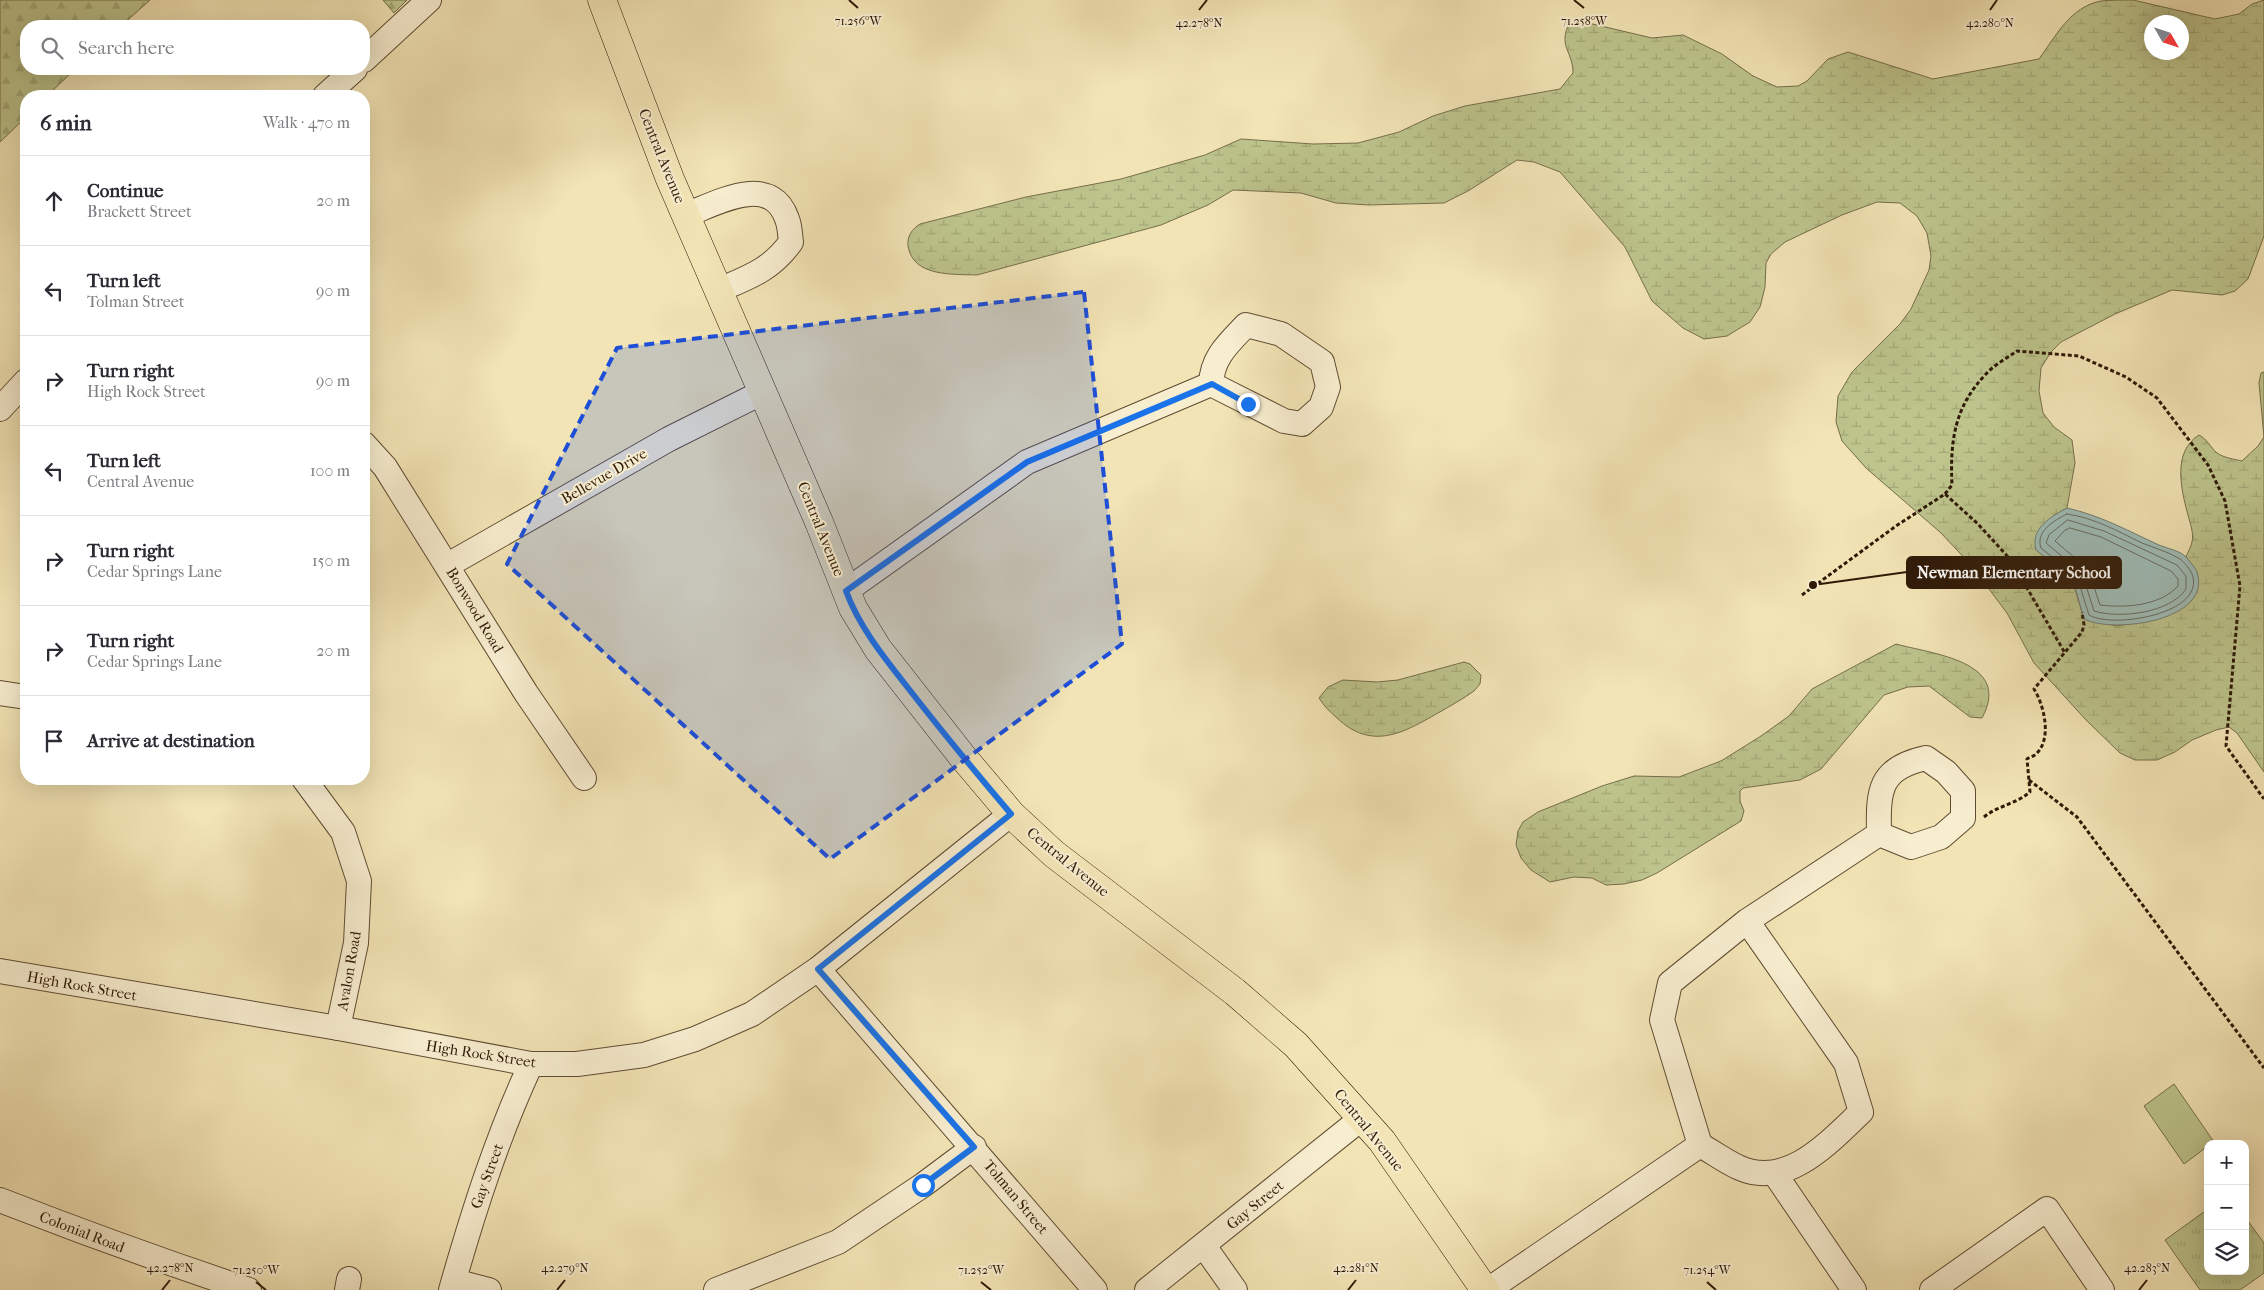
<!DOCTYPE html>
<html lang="en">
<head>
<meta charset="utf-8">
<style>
  body { margin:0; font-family:"IM FELL French Canon",serif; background:#f2f2f3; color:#2b2b33 }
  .controls { position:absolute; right:15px; bottom:15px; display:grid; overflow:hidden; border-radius:10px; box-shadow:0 5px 20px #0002 }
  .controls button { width:45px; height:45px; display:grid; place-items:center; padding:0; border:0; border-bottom:1px solid #e1e1e2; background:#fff; color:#2b2b33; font:25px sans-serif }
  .compass { position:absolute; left:2144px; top:15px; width:45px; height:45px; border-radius:50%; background:#fff; box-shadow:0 5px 20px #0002; rotate:129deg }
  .stop { position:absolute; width:15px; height:15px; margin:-11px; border:4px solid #1a73e8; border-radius:50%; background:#fff }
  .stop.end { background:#1a73e8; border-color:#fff; box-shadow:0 1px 5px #0008 }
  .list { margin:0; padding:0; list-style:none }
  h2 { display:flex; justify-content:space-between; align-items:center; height:65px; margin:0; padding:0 20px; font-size:21px }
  h2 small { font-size:16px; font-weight:400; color:#7c7c81 }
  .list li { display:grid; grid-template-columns:32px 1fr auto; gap:15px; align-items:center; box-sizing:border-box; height:90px; padding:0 20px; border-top:1px solid #e1e1e2 }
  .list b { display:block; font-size:19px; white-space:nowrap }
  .list p { margin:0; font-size:16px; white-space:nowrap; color:#7c7c81 }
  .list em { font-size:16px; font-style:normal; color:#7c7c81 }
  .icon { flex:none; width:28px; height:28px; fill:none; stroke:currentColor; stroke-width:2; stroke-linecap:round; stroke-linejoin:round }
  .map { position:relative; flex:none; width:2264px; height:1290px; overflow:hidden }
  .search { position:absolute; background:#fff; box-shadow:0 5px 20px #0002; left:20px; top:20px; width:350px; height:55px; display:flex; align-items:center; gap:12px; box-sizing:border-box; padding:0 18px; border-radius:20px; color:#7c7c81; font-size:19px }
  .panel { position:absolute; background:#fff; box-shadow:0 5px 20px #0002; left:20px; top:90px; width:350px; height:695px; border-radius:20px }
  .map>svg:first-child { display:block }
  .forest { fill:url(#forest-firs); stroke:#766e4a }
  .wetland { fill:url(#wetland-marsh); stroke:#766e4a; fill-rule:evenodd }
  .park { fill:url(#park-tufts); stroke:#766e4a }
  .pitch { fill:#bdc48c; stroke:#766e4a }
  .water { fill:#9ebcb7; stroke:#727b71 }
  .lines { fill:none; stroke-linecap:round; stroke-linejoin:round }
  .shore { stroke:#666a5f; stroke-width:1 }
  .minor-casing { stroke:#604c32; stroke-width:26 }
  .major-casing { stroke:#2f1907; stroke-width:29 }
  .path { stroke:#2f1907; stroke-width:3; stroke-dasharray:4 2.5; stroke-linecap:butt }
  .minor { stroke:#f7edcf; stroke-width:24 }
  .major { stroke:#f2e4b5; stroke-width:28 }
  .route { stroke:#1a73e8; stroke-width:6 }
  .marked { fill:#1d4ed8; fill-opacity:0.2; stroke:#1d4ed8; stroke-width:4; stroke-dasharray:10 6; stroke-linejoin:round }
  .ticks { fill:none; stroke:#2f1907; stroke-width:2 }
  .labels { text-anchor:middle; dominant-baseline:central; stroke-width:4; stroke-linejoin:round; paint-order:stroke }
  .street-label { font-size:15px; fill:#2f1907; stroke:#f7edcf }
  .ticks-label { font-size:12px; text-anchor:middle; fill:#2f1907; stroke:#f7edcf; stroke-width:4; stroke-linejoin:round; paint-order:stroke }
  .leader { fill:none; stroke:#2f1907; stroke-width:2 }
  .callout-dot { fill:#2f1907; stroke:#f7edcf; stroke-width:2 }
  .callout { fill:#2f1907; stroke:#2f1907; stroke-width:2 }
  .callout-label { font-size:16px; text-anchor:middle; font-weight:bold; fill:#fff }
</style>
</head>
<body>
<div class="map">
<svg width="2264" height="1290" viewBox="0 0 2264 1290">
  <defs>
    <pattern id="forest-firs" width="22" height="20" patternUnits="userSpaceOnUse" patternTransform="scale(1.25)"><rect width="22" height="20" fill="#bdc48c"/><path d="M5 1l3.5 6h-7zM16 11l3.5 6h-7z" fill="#a3a877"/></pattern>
    <pattern id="wetland-marsh" width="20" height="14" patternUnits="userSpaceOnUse" patternTransform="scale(1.25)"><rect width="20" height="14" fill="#bdc48c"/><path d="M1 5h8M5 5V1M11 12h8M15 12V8" fill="none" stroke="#a3a877"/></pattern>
    <pattern id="park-tufts" width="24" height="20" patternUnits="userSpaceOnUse" patternTransform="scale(1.25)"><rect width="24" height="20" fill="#bdc48c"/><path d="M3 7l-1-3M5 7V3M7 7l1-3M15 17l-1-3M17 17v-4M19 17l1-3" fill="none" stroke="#a3a877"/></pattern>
  </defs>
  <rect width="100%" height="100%" fill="#f2e4b5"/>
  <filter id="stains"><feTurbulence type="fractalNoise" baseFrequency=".004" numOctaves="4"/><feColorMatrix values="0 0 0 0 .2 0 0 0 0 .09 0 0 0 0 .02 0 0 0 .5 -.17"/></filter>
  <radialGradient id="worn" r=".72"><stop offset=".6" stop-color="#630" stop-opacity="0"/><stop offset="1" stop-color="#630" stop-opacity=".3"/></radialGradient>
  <!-- forest -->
  <g class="forest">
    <polygon points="0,0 150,0 121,26 26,26 26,69 75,69 47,96 26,96 26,117 0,142"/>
    <polygon points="383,0 407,0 394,13"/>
  </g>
  <!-- wetland -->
  <g class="wetland">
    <path d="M 2133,0 L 2215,19 L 2239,14 L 2252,4 L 2264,0 L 2264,236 L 2248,279 L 2235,291 L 2222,295 L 2172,290 L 2115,314 L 2061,342 L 2051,352 L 2041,368 L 2039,391 L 2043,413 L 2054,427 L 2072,440 L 2075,463 L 2067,508 L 2053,516 L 2084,619 L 2117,626 L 2162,618 L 2197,572 L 2186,557 C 2188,552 2191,547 2192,542 C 2194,533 2190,523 2188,515 C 2181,489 2172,452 2199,435 C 2208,440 2210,447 2217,453 C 2224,458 2234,459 2242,461 L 2258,446 L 2264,437 L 2259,383 L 2261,373 L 2264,372 L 2264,772 L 2237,733 L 2229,727 L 2216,730 L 2192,740 L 2175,752 L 2157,760 L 2135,760 L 2120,753 L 2086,720 L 2034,663 L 2007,613 L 1971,565 L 1941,533 L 1866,468 L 1842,441 L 1836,422 L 1838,396 L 1852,372 L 1900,324 L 1911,309 L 1929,270 L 1931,256 L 1927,233 L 1917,216 L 1900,203 L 1877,202 L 1842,215 L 1785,242 L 1771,254 L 1766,263 L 1765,287 L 1760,307 L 1750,322 L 1727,336 L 1704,339 L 1683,328 L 1652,301 L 1625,247 L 1560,172 L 1534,162 L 1517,160 L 1468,191 L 1444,203 L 1369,205 L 1336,203 L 1301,193 L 1233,190 L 1208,205 L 1161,225 L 977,275 C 952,274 913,277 908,246 C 907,236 912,229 920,224 L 1026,197 L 1121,179 L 1205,155 L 1241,139 L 1313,144 L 1358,143 L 1399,132 L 1433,116 L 1465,106 L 1560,89 L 1573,73 C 1573,52 1559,47 1568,26 L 1584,22 L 1652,38 L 1683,35 L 1722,54 L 1753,76 L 1777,87 L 1798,86 L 1807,81 L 1828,59 L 1848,52 L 1933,79 L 2039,59 C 2056,36 2070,7 2101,1 C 2111,0 2122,0 2133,0 ZM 2152,22 L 2182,22 L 2182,52 L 2152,52 Z"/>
    <path d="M 1896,644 C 1932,654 2013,661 1982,718 L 1970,717 L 1929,686 L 1908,687 L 1884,695 L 1821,769 L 1800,780 L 1743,788 L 1740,791 L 1740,801 L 1744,811 L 1741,821 L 1657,873 L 1642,880 L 1624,884 L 1606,885 L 1592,878 L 1574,877 L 1550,882 L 1531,870 L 1521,858 L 1516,845 L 1518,831 L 1523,822 L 1538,812 L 1602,786 L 1634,776 L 1679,777 L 1721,761 L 1761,736 L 1789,716 L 1812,689 Z"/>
    <path d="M 1464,662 L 1470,664 L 1481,675 L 1480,684 L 1474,691 C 1463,699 1450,706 1438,713 C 1403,733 1372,751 1337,718 C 1330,712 1324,706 1319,698 L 1328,687 L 1343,680 L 1377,682 L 1398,680 Z"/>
  </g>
  <!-- park -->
  <polygon class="park" points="2208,1209 2208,1271 2245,1271 2245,1217 2264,1243 2264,1273 2240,1290 2200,1290 2165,1240"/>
  <!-- pitch -->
  <polygon class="pitch" points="2174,1084 2214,1142 2208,1144 2208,1146 2184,1164 2144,1106"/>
  <!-- water -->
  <path class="water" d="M 2067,508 C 2102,516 2126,530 2159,545 C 2166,548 2181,551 2186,557 C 2189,560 2196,569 2197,572 C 2213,621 2113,634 2084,619 L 2073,580 L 2036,550 C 2030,529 2050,517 2067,508 Z"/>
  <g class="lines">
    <!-- shore -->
    <g class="shore">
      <path d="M 2067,514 C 2095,518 2117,531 2142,543 C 2154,548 2169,552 2180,559 C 2183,561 2191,570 2192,574 C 2207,614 2112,629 2089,615 L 2077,577 L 2041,548 C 2035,531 2055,520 2067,514 Z"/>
      <path d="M 2068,520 L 2104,531 L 2177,565 L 2186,576 L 2186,589 C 2170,613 2120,619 2094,611 L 2082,573 L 2046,543 L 2049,535 Z"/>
      <path d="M 2070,528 L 2101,537 L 2171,571 L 2178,579 L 2178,586 C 2160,606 2125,608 2100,605 L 2088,569 L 2055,541 L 2064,531 Z"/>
    </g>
    <!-- minor casing -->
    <g class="minor-casing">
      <g id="minor">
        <polyline points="364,60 429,0"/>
        <polyline points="325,96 355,69"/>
        <path d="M 686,215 C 717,203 771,172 787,219 C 790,226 790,235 791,242 C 771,270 749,277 719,290"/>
        <polyline points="0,409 26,381"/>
        <polyline points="364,444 385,467 526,693 584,778"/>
        <polyline points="448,565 669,439 763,392"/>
        <path d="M 846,591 L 1027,462 L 1211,384 C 1212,357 1229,343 1246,325 L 1281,334 L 1322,362 L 1328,387 L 1321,407 L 1302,424 L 1284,421 L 1211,384"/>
        <polyline points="0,693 26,697"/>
        <polyline points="304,779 343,832 359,881 356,943 338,1028"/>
        <path d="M 1747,921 L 1846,1063 L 1861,1112 C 1830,1141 1788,1189 1740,1168 C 1726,1162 1713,1152 1700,1145 L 1662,1020 L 1670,983 L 1747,921 L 1879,834 L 1911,847 L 1941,837 L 1963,818 L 1963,791 L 1946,772 L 1926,758 C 1879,768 1878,790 1879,834"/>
        <polyline points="818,969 1095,1290"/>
        <polyline points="0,971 338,1028 531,1064 577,1064 644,1055 695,1039 752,1014 818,969 1011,814"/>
        <polyline points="1775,1174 1854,1290"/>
        <path d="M 0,1200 C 82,1232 165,1262 249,1290"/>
        <polyline points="1204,1246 1235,1290"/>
        <polyline points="454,1281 489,1290"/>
        <polyline points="347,1290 349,1279"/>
        <path d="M 451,1290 C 473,1213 497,1137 531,1064"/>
        <polyline points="716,1290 838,1242 923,1185 974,1147"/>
        <polyline points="1147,1290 1362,1118"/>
        <polyline points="1488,1290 1700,1145"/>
        <polyline points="1932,1290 2047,1209 2102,1290"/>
      </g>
    </g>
    <!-- major casing -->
    <g class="major-casing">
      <polyline id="major" points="602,0 670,179 819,522 853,608 878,649 962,756 1011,814 1054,854 1235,992 1296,1045 1382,1141 1485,1290"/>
    </g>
    <!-- path -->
    <g class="path">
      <path d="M 1945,494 L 1952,485 C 1950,442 1954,407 1986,374 C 1994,365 2007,358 2017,351 L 2079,356 L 2126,377 L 2157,398 L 2208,465 L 2225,501 L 2240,586 L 2226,746 L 2264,799"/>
      <polyline points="1802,595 1896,526 1945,494 1978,524 2010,559 2065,653"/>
      <polyline points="2029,780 2077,817 2264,1068"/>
      <path d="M 1984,817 C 1997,806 2016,804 2030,792 L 2027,759 C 2030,757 2035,756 2037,753 C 2052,738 2044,705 2034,689 L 2082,632 L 2084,625 L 2082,612"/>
    </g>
    <!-- minor -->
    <use href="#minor" class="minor"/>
    <!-- major -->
    <use href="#major" class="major"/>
  </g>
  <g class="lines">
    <!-- route -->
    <path class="route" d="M 923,1185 L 974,1147 L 818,969 L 1011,814 C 977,774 944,734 912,693 C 887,661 860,629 846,591 L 1027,462 L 1212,384 L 1248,404"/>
  </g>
  <!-- marked area -->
  <path class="marked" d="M 1084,292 L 1122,644 L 830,859 L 507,564 L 617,348 Z"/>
  <!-- ticks -->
  <path class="ticks" d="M 849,0 L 858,8M 1574,0 L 1584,8M 1199,10 L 1207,0M 1990,10 L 1997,0M 256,1282 L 266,1290M 981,1282 L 991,1290M 1707,1282 L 1716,1290M 162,1290 L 170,1280M 557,1290 L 565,1280M 1348,1290 L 1356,1280M 2139,1290 L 2147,1280"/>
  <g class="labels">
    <!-- street labels -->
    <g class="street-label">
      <text transform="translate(662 156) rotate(68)">Central Avenue</text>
      <text transform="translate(604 476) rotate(-30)">Bellevue Drive</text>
      <text transform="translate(821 529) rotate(68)">Central Avenue</text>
      <text transform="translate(475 610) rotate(59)">Bonwood Road</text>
      <text transform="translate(1068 862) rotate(39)">Central Avenue</text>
      <text transform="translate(349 971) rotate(-80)">Avalon Road</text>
      <text transform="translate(82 986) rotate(10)">High Rock Street</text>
      <text transform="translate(481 1054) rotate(9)">High Rock Street</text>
      <text transform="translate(1369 1130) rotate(51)">Central Avenue</text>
      <text transform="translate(487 1176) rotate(-70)">Gay Street</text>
      <text transform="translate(1016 1197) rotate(50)">Tolman Street</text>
      <text transform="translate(1255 1205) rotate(-39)">Gay Street</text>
      <text transform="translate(82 1232) rotate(21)">Colonial Road</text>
    </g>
  </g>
  <g class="ticks-label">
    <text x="858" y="25">71.256°W</text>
    <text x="1584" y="25">71.258°W</text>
    <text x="1199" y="27">42.278°N</text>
    <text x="1990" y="27">42.280°N</text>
    <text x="170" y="1272">42.278°N</text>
    <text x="565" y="1272">42.279°N</text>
    <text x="1356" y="1272">42.281°N</text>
    <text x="2147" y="1272">42.283°N</text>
    <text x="256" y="1274">71.250°W</text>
    <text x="981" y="1274">71.252°W</text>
    <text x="1707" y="1274">71.254°W</text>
  </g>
  <!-- callouts -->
  <path class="leader" d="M1813 585L1907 572"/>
  <circle class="callout-dot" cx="1813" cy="585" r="5"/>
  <rect class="callout" x="1907" y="557" width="214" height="31" rx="5"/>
  <g class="callout-label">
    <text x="2014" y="578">Newman Elementary School</text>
  </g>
  <rect width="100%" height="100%" filter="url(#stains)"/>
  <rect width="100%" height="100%" fill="url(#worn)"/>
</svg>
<div class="controls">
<button>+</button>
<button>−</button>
<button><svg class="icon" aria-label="layers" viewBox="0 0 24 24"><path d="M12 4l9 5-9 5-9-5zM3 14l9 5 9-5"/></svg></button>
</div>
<svg class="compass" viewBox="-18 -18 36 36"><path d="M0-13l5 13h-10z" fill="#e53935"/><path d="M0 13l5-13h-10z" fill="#7c7c81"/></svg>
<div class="stop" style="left:923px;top:1185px"></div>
<div class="stop end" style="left:1248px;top:404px"></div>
<div class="search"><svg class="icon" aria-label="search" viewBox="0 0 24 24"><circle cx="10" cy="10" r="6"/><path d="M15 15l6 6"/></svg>Search here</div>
<section class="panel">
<h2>6 min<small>Walk · 470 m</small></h2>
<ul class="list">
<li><svg class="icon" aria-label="ahead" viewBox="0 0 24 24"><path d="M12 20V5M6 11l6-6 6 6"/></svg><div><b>Continue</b><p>Brackett Street</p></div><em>20 m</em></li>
<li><svg class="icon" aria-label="left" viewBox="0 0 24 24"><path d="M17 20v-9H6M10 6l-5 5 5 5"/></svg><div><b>Turn left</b><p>Tolman Street</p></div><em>90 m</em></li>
<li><svg class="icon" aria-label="right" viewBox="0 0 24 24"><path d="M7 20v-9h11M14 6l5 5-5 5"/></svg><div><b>Turn right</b><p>High Rock Street</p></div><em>90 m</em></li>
<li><svg class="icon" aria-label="left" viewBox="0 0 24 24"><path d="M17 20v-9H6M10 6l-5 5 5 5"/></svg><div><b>Turn left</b><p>Central Avenue</p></div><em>100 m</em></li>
<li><svg class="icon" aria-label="right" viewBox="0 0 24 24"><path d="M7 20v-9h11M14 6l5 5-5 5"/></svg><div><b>Turn right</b><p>Cedar Springs Lane</p></div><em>150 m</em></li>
<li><svg class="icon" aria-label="right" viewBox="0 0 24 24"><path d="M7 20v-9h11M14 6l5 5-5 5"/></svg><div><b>Turn right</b><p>Cedar Springs Lane</p></div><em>20 m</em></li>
<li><svg class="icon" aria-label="arrive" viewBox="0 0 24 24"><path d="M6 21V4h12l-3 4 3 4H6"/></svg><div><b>Arrive at destination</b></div></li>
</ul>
</section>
</div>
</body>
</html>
